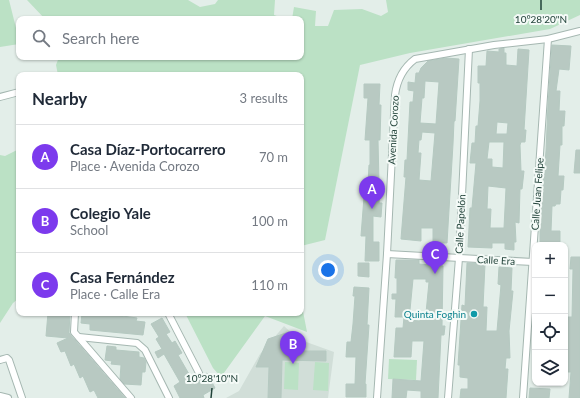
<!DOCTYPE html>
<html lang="en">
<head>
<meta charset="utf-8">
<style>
  body { margin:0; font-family:Lato,sans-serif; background:#f2f2f3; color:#1f2937 }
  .controls { position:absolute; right:12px; bottom:12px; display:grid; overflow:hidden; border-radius:8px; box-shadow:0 1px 3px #0004 }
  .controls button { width:36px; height:36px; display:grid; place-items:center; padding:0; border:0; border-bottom:1px solid #e0e1e3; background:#fff; color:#1f2937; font:20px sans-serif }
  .you { position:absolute; left:328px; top:270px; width:14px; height:14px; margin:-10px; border:3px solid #fff; border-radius:50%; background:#1a73e8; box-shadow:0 0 0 6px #1a73e833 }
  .badge { display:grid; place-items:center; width:26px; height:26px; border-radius:50%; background:#7c3aed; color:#fff; font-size:13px; font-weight:700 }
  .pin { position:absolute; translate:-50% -33px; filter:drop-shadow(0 1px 2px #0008) }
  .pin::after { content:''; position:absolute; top:21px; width:14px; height:12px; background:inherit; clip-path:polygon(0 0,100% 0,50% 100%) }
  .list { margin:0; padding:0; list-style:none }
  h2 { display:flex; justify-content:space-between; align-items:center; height:52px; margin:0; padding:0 16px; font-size:17px }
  h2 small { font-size:13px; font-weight:400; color:#747a83 }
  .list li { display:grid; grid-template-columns:26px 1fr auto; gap:12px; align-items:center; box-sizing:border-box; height:64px; padding:0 16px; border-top:1px solid #e0e1e3 }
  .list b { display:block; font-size:15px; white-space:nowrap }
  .list p { margin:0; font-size:13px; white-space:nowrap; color:#747a83 }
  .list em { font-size:13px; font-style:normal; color:#747a83 }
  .icon { flex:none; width:22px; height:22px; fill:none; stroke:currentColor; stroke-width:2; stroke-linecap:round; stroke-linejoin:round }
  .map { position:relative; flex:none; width:580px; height:398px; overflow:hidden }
  .search { position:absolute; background:#fff; box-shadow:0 1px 3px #0004; left:16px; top:16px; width:288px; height:44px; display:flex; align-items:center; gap:10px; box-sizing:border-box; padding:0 14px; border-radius:8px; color:#747a83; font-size:15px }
  .panel { position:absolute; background:#fff; box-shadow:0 1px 3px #0004; left:16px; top:72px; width:288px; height:244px; border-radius:8px }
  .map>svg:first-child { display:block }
  .built { fill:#d1ded8 }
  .green { fill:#bbe1c5 }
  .building { fill:#b8c9c2; stroke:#b5c9c1; fill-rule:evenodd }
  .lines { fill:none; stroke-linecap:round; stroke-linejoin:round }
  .street-casing { stroke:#a5b7b1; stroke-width:8 }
  .street { stroke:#fff; stroke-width:6 }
  .ticks { fill:none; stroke:#214239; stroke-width:1.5 }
  .culture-dot { fill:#0f9aa8; stroke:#f4faf7; stroke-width:1.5 }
  .labels { text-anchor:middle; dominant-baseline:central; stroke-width:4; stroke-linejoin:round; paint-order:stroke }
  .street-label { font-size:10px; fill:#214239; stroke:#f4faf7 }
  .culture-label { font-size:10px; fill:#0d838f; stroke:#f4faf7; text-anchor:end }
  .ticks-label { font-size:10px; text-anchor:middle; fill:#214239; stroke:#f4faf7; stroke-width:4; stroke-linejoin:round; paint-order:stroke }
</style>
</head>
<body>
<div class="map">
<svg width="580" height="398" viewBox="0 0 580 398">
  <rect width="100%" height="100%" fill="#e3eee9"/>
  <!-- built -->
  <polygon class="built" points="284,326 298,339 334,352 328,398 226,398 239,391 260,354"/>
  <!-- green -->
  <g class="green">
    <polygon points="0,0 9,0 19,40 19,44 0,47"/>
    <polygon points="27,0 188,0 200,7 215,4 218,0 275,0 274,15 285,19 45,19"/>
    <polygon points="386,0 580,0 580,15 550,29 410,53 360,65 325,240 301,246 301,75 58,75 56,65 59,57 301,57 301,19 292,19 294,7 316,11 315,26 328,26 334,10 362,9 381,16 388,12"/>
    <polygon points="19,149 19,298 13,303 0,323 0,155 5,156"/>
    <polygon points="301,301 307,332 265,316 221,377 213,368 185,313 301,313"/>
    <polygon points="389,359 417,360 416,380 388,379"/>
    <polygon points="285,362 299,363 298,390 284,389"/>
    <polygon points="315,362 329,363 328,391 313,390"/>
  </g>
  <!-- building -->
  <g class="building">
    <polygon points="552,45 571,46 569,70 559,69 556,91 560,91 559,111 565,111 564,126 562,126 562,145 560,145 558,176 564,176 563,190 561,190 560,204 556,204 555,206 552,206 551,231 560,231 560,245 540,245 540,227 539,227 546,151 548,105"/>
    <path d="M 504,48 L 504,53 L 506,53 L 506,65 L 517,66 L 518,49 L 529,50 L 524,130 L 526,130 L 525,142 L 521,142 L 520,145 L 521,171 L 524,171 L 522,189 L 520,189 L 519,223 L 515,222 L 516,242 L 514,242 L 514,250 L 505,249 L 505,243 L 492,243 L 492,248 L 468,247 L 470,208 L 472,208 L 476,163 L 470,163 L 472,143 L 475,143 L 476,126 L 478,126 L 480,101 L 480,83 L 478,83 L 478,66 L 486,66 L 487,51 L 499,52 L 499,49 ZM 497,122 L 508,123 L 507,134 L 496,134 ZM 489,142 L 504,142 L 503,168 L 492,167 L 492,159 L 487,159 ZM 488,186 L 506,188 L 504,228 L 490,228 L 491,209 L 487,209 Z"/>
    <path d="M 446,58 L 459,59 L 455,121 L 454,121 L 453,144 L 447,243 L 433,243 L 433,228 L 421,228 L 421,241 L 401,239 L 406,177 L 404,177 L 405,160 L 407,160 L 410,102 L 413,102 L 414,91 L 408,90 L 408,82 L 415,83 L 416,73 L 419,73 L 421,68 L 428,61 ZM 425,81 L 439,82 L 436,124 L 420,123 L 422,98 L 424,98 ZM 422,132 L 435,133 L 431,181 L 419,180 L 421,153 L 418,153 L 419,140 L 421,140 Z"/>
    <polygon points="364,84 380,84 379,105 381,105 380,140 378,140 379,184 380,184 379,203 382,203 381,217 373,216 373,242 379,242 379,261 365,261 366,236 361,236 365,184 368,184 369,165 370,165 370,140 365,140 368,98 364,98"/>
    <polygon points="576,150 580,150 580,173 574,173"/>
    <polygon points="571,257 580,257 580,398 569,398 571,372 565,372 567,317 572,317 573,269 570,269"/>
    <path d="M 396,260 L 419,260 L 419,264 L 443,266 L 442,326 L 445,326 L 444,335 L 441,335 L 438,398 L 421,398 L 421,391 L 407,390 L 406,398 L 392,398 L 393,379 L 421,381 L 424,341 L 412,341 L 411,357 L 394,357 L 396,328 L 403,328 L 404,317 L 395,317 L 396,299 L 392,299 L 392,294 L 397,294 L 397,278 L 395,278 ZM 413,279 L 426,279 L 426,282 L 429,282 L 426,313 L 420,313 L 420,321 L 409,320 Z"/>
    <polygon points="358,263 369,263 369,277 358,276"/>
    <polygon points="467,263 485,264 483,307 487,307 486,331 497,331 501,285 498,284 499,267 512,268 511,291 513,291 509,331 510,358 506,358 505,369 508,369 506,398 460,398 461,389 468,389 468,378 460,377 460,365 458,365 462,305 465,306"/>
    <polygon points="354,287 369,288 367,325 369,325 365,384 366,384 366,397 346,397 346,384 355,384 356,357 346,357 347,342 351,342 353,324 355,296 353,296"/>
    <polygon points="48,313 70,313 69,333 125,398 98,398 94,390 90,392 83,376 80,378 74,364 71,366 65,351 61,352 57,343 68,338 46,336"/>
    <polygon points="82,313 115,313 115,315 137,318 136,321 145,322 143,335 90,330 90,324 81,323"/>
    <polygon points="162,318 170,332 166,334 172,343 175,341 182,353 178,355 193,381 207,373 215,388 203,395 204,398 180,398 174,386 180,382 164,354 158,358 155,352 162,349 156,339 159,337 151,324"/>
    <polygon points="289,332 290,351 326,351 326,361 282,360 281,398 268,398 269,367 256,367 268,339"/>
    <polygon points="107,346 116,347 116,350 139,352 139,357 144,358 146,362 145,372 142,372 141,385 124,384 120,379 121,365 111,364 112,361 105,360"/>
    <polygon points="530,388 550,389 549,398 529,398"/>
  </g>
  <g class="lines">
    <!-- street casing -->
    <g class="street-casing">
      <g id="street">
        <polyline points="0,97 19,92"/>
        <polyline points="387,254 533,262"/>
        <polyline points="75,313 74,332 131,398"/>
        <polyline points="168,313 199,373"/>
        <polyline points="79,337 137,343 145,350 169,398"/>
        <polyline points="0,360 7,358 9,360 22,398"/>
        <polyline points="0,396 8,398"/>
        <path d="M 377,398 L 387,254 L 395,95 C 397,80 403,68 415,59 L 494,45 L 548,39 L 580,31"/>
        <polyline points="448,398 459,258 469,49"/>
        <polyline points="523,398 548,39"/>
      </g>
    </g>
    <!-- street -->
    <use href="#street" class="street"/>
  </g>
  <!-- ticks -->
  <path class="ticks" d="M 541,10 L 541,0M 211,398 L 212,388"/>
  <!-- markers -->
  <circle class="culture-dot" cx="474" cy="314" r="4"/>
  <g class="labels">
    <!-- street labels -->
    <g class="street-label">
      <text transform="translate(393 130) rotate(-87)">Avenida Corozo</text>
      <text transform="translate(537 194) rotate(-86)">Calle Juan Felipe</text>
      <text transform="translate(460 224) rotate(-87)">Calle Papelón</text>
      <text transform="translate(496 260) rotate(3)">Calle Era</text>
    </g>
    <!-- culture labels -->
    <g class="culture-label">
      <text x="466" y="314">Quinta Foghin</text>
    </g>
  </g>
  <g class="ticks-label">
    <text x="541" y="23">10°28'20"N</text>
    <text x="212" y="382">10°28'10"N</text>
  </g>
</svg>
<div class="controls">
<button>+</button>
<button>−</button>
<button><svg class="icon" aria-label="locate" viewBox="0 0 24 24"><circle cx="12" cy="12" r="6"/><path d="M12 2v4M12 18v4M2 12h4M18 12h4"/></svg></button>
<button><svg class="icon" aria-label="layers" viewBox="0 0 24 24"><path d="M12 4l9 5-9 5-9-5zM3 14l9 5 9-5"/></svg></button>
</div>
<div class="you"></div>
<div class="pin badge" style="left:372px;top:209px">A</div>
<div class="pin badge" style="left:293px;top:364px">B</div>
<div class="pin badge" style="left:435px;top:274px">C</div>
<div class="search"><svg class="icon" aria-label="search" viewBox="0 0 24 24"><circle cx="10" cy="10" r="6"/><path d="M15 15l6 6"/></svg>Search here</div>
<section class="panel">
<h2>Nearby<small>3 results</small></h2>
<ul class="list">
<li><span class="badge">A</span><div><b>Casa Díaz-Portocarrero</b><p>Place · Avenida Corozo</p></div><em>70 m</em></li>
<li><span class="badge">B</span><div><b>Colegio Yale</b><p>School</p></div><em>100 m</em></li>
<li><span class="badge">C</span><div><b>Casa Fernández</b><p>Place · Calle Era</p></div><em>110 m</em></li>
</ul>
</section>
</div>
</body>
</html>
